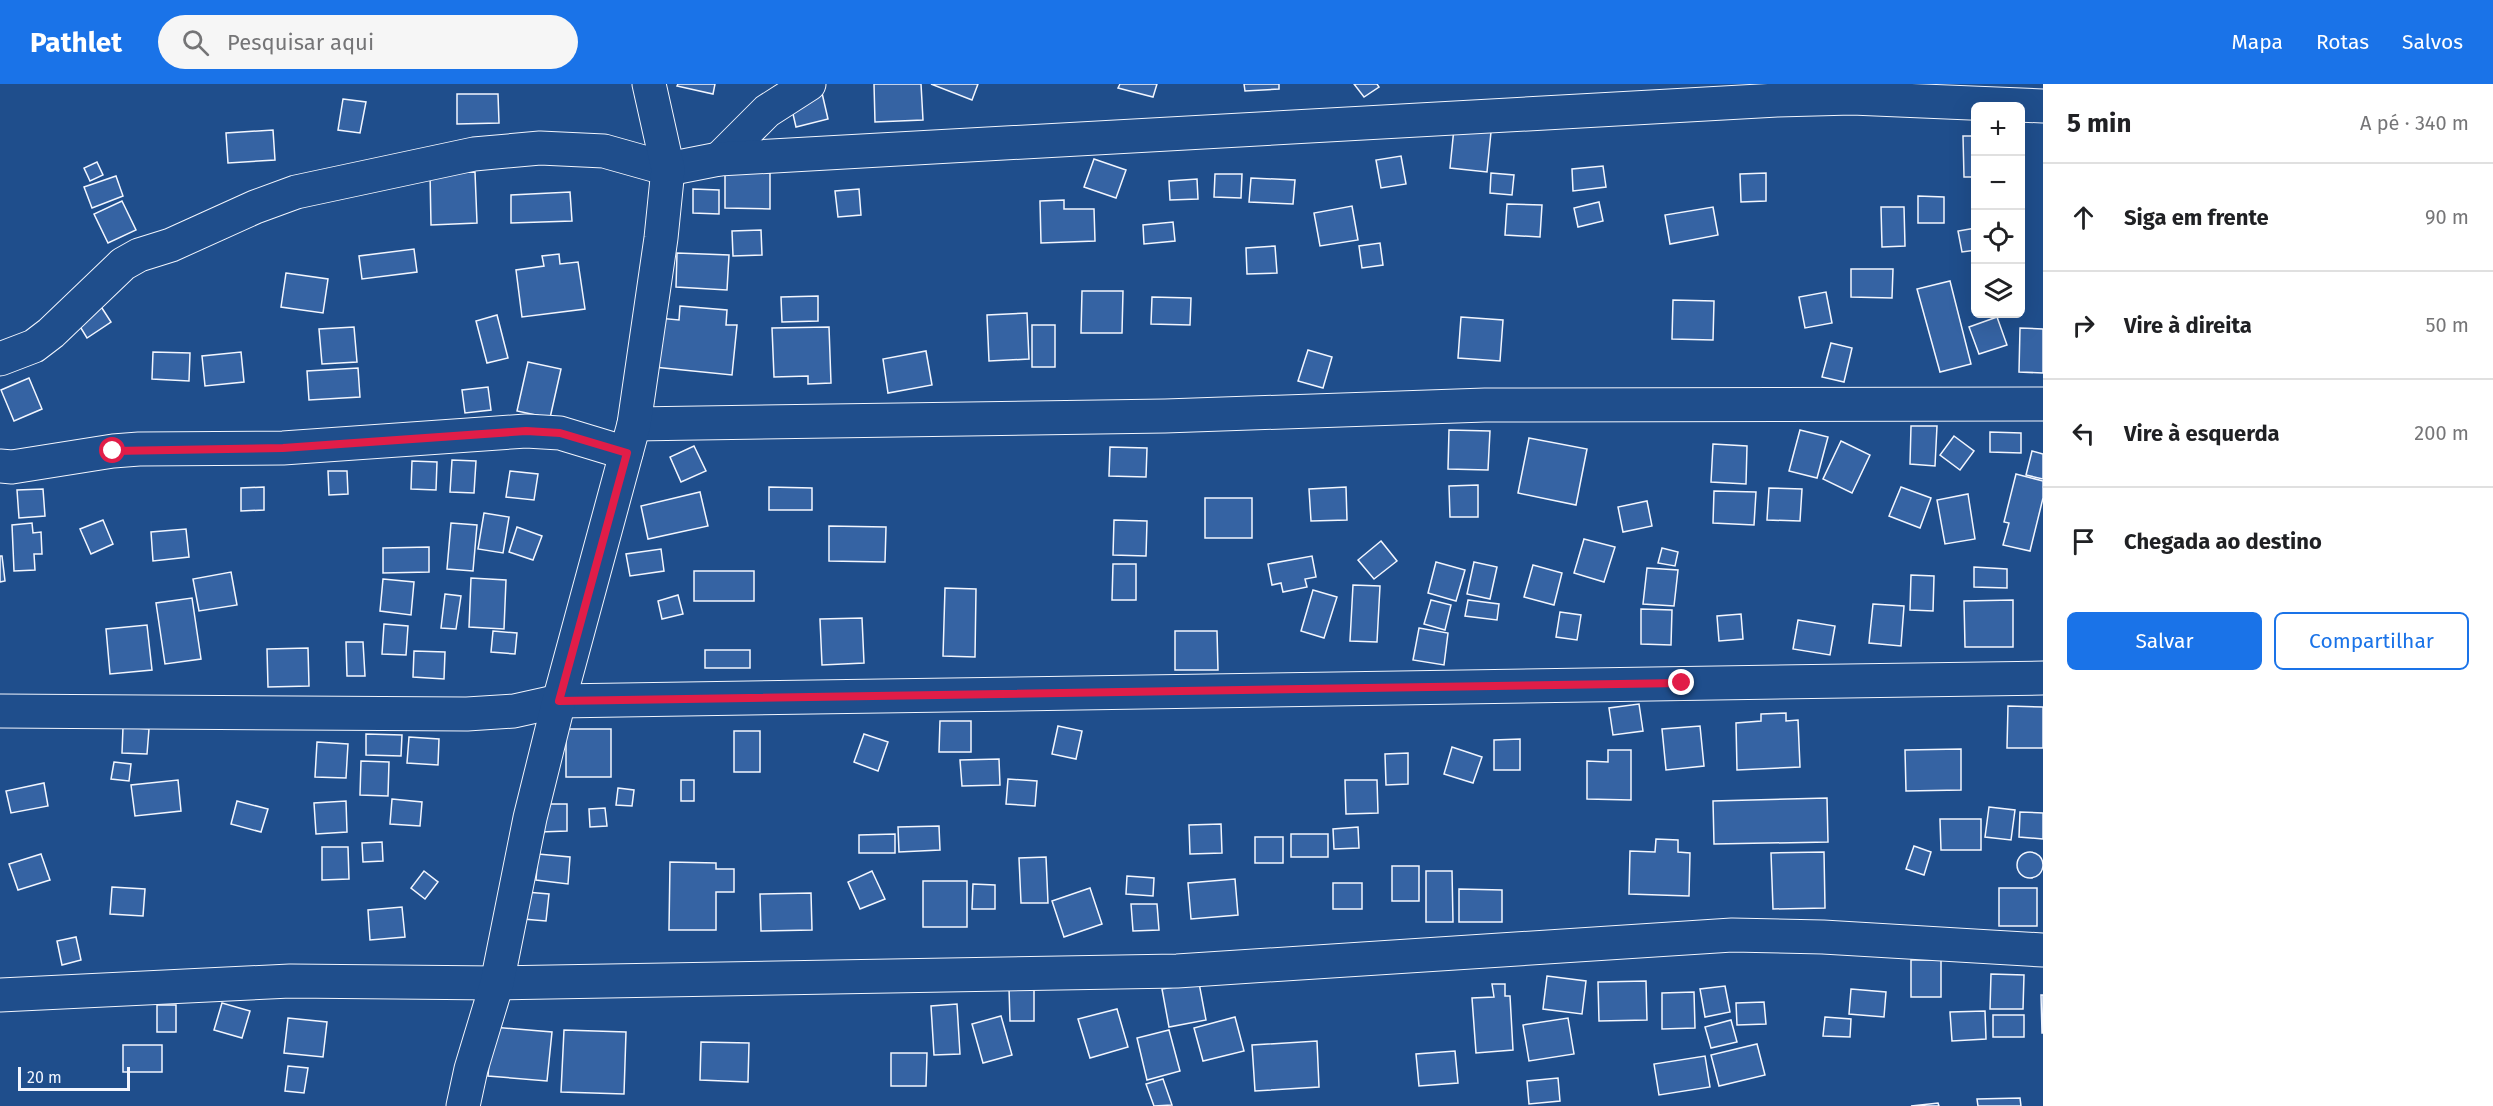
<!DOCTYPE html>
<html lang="pt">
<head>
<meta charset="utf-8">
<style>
  body { margin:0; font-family:"Fira Sans",sans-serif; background:#f6f6f6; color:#202124 }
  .controls { position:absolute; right:18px; top:18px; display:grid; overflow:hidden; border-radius:9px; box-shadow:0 6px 24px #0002 }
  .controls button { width:54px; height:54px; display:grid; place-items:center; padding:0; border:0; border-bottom:2px solid #e0e0e0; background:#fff; color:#202124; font:30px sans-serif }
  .scale { position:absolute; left:18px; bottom:15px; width:112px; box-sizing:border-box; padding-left:6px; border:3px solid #f2f6ff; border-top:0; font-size:16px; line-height:21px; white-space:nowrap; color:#f2f6ff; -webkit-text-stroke:4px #1f4e8c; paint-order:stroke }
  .stop { position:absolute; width:18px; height:18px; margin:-14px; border:4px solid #e11d48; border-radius:50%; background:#fff }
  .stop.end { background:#e11d48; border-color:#fff; box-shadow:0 2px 6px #0008 }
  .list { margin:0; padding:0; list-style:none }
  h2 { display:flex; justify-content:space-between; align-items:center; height:78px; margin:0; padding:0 24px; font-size:26px }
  h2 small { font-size:20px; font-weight:400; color:#757577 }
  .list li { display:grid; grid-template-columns:39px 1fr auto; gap:18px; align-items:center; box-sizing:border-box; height:108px; padding:0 24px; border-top:2px solid #e0e0e0 }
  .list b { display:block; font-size:22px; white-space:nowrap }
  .list em { font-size:20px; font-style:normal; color:#757577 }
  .actions { display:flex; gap:12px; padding:18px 24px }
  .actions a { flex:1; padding:14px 0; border:2px solid #1a73e8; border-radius:9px; text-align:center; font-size:21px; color:#1a73e8 }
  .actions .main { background:#1a73e8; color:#fff }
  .icon { flex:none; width:33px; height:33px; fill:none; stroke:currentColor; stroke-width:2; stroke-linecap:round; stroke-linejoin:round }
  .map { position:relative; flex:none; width:2043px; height:1022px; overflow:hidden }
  header { display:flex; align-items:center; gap:36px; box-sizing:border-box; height:84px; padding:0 30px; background:#1a73e8; color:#fff }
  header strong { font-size:28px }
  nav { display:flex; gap:33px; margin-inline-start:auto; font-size:21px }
  .search { width:420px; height:54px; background:#f6f6f6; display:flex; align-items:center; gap:15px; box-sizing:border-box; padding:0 21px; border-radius:33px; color:#757577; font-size:22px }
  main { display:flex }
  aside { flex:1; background:#fff }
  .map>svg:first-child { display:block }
  .building { fill:#3563a3; stroke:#f2f6ff; stroke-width:1.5 }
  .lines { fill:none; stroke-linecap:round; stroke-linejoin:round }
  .minor-casing { stroke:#f2f6ff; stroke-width:35 }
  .minor { stroke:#1f4e8c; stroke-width:33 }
  .route { stroke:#e11d48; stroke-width:8 }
</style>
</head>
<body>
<header>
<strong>Pathlet</strong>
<div class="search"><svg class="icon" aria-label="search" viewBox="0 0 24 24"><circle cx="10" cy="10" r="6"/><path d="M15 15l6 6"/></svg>Pesquisar aqui</div>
<nav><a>Mapa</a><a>Rotas</a><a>Salvos</a></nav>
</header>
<main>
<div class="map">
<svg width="2043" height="1022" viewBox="0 0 2043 1022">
  <rect width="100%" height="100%" fill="#1f4e8c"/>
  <!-- building -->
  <g class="building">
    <polygon points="678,0 715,0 713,10 677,2"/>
    <polygon points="874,0 921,0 923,36 875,38"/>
    <polygon points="931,0 978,0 972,16"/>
    <polygon points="1120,0 1157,0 1153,13 1118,4"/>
    <polygon points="1244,0 1279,0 1279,5 1245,7"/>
    <polygon points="1354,0 1377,0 1379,3 1364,13"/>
    <polygon points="822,9 828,35 796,43 790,17"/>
    <polygon points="457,10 498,10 499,39 457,40"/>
    <polygon points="343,15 366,18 360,49 338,46"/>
    <polygon points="1454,44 1491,48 1487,88 1450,84"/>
    <polygon points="273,46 275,76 228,79 226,49"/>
    <polygon points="1963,52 1976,52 1976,93 1964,93"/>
    <polygon points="1401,72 1406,100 1381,104 1376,76"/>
    <polygon points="1094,75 1126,86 1116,114 1084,103"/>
    <polygon points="97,78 103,91 90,97 84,84"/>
    <polygon points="1603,82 1606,103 1573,107 1572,85"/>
    <polygon points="475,88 477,139 431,141 430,89"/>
    <polygon points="725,88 770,89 770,125 725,124"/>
    <polygon points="1491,89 1514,91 1512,111 1490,109"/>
    <polygon points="1766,89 1766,117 1741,118 1740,90"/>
    <polygon points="1215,90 1242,90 1241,114 1214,113"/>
    <polygon points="116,92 123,112 92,124 84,103"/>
    <polygon points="1251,94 1295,96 1293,120 1249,118"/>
    <polygon points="1197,95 1198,115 1170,116 1169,97"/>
    <polygon points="693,105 719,106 719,130 693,129"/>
    <polygon points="859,105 861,131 838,133 835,107"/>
    <polygon points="570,108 572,137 511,139 511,111"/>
    <polygon points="1918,112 1944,113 1944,139 1918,139"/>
    <polygon points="1064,116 1064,125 1094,125 1095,157 1041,159 1040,117"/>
    <polygon points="122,117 136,146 108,159 94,130"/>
    <polygon points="1599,118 1603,137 1578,143 1574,124"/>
    <polygon points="1507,120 1542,121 1540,153 1505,151"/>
    <polygon points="1352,122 1358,156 1320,162 1314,129"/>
    <polygon points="1713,123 1718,151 1670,160 1665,131"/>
    <polygon points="1881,123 1904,123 1905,162 1882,163"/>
    <polygon points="1173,138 1175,157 1144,160 1143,141"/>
    <polygon points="1976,144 1976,166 1962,168 1958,147"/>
    <polygon points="761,146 762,171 733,172 732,147"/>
    <polygon points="1380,159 1383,181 1362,184 1359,162"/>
    <polygon points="1275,162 1277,189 1247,190 1246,164"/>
    <polygon points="414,165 417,188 362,195 359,172"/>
    <polygon points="677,169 729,171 727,206 676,203"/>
    <polygon points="559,170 560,180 578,178 585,225 522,233 516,186 544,182 542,172"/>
    <polygon points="1851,185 1893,185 1892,214 1851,213"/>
    <polygon points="286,189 328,195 323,229 281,223"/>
    <polygon points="1950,197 1971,280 1940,288 1917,205"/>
    <polygon points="1082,207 1123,207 1122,249 1081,249"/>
    <polygon points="1826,208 1832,239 1805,244 1799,213"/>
    <polygon points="818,212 818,237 782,238 781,213"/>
    <polygon points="1152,213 1191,214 1190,241 1151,240"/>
    <polygon points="1673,216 1714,217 1713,256 1672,255"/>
    <polygon points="100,221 111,238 87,254 76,236"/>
    <polygon points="680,222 727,226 726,241 737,241 732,291 654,283 658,234 679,236"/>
    <polygon points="1027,229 1029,275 989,277 987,231"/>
    <polygon points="497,231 508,274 487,279 476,237"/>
    <polygon points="1461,233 1503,236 1500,277 1458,274"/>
    <polygon points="1997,233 2007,261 1979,270 1969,243"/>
    <rect x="1032" y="241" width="23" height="42"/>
    <polygon points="354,243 357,278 322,280 319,245"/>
    <polygon points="829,243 831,299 808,300 808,292 774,293 772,244"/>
    <polygon points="2020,244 2043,245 2043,289 2019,288"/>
    <polygon points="1831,259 1852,264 1844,298 1822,293"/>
    <polygon points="1308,266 1332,273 1323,304 1298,297"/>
    <polygon points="926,267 932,301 888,309 883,275"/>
    <polygon points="153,268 190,269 189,297 152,295"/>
    <polygon points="241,268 244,298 205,302 202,272"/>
    <polygon points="528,278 561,285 550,334 517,327"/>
    <polygon points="358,284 360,313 309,316 307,287"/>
    <polygon points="29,294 42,325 14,337 1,306"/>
    <polygon points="488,303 491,326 465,329 462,306"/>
    <polygon points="1911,342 1937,342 1935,382 1910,380"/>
    <polygon points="1449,346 1490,347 1488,386 1448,385"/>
    <polygon points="1800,346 1828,353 1817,394 1789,387"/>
    <polygon points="1990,348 2021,349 2021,369 1990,368"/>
    <polygon points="1954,352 1974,367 1960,386 1940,371"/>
    <polygon points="1529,354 1587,365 1576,421 1518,409"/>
    <polygon points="1841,357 1870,371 1852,409 1823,395"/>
    <polygon points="1713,360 1747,362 1746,400 1711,398"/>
    <polygon points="694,362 706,387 681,398 670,373"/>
    <polygon points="1110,363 1147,364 1146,393 1109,392"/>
    <polygon points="2032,367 2043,370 2043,395 2026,391"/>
    <polygon points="452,376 476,377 474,409 450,408"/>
    <polygon points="412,377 437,378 436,406 411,405"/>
    <polygon points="328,387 347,387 348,410 329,411"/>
    <polygon points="510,387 538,390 534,416 506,413"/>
    <polygon points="2016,390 2043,397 2043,414 2030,467 2003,461 2009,439 2004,438"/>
    <polygon points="1478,401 1478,433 1450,433 1449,402"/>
    <polygon points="264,403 264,426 241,427 241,404"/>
    <polygon points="769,403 812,404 812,426 769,426"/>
    <polygon points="1346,403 1347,436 1311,437 1309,405"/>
    <polygon points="1901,403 1931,414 1920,444 1889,432"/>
    <polygon points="1769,404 1802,405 1800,437 1767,436"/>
    <polygon points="43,405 45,432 19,434 17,406"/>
    <polygon points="1714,407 1756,408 1754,441 1713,439"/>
    <polygon points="700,408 708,442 648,455 641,422"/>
    <polygon points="1968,410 1975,455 1945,460 1937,416"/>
    <rect x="1205" y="414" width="47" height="40"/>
    <polygon points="1647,417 1652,442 1623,448 1618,423"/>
    <polygon points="484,429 509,433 503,469 478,465"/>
    <polygon points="103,436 113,460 91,470 80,445"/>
    <polygon points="1114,436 1147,437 1146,472 1113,471"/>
    <polygon points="32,439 33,449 41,448 42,470 34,470 35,486 14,487 12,441"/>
    <polygon points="451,439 477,441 473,487 447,485"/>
    <polygon points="829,442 886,443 885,478 829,477"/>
    <polygon points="517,443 542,452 533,476 509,468"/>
    <polygon points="186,445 189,473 153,477 151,448"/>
    <polygon points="1584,455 1615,463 1604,498 1574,489"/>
    <polygon points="1381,457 1397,477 1374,495 1358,476"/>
    <polygon points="429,463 429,488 383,489 383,464"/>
    <polygon points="1662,464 1678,468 1675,482 1658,479"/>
    <polygon points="661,465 664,487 630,492 626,470"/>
    <polygon points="0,472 2,472 5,497 0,498"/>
    <polygon points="1312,472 1316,493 1305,495 1307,503 1283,508 1281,499 1272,501 1268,480"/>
    <polygon points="1436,478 1465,486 1456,517 1428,509"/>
    <polygon points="1474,478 1497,483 1490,515 1467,510"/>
    <polygon points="1113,480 1136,480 1136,516 1112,516"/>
    <polygon points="1533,481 1562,489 1554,521 1524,513"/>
    <polygon points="1974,483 2007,485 2007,504 1974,503"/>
    <polygon points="1647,484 1678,486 1674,522 1643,520"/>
    <rect x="694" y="487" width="60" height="30"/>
    <polygon points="231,488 237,521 199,527 193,495"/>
    <polygon points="1911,491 1934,492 1933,527 1910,526"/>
    <polygon points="471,494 506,496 504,545 469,543"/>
    <polygon points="383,495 414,498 411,531 380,527"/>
    <polygon points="1353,501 1380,502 1377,558 1350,557"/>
    <polygon points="945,504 976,505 975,573 943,572"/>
    <polygon points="1313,506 1337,513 1324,554 1301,547"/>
    <polygon points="445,510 461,512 456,545 441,544"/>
    <polygon points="678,511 683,530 662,535 658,517"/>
    <polygon points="192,514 201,575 165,580 156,519"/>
    <polygon points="1431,516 1451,521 1445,546 1424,540"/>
    <polygon points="1468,516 1499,520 1497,536 1465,532"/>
    <polygon points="2013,516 2013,563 1965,563 1964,517"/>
    <polygon points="1873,520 1904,522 1901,562 1869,559"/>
    <polygon points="1641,525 1672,526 1671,561 1641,560"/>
    <polygon points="1560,528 1581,531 1577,556 1556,553"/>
    <polygon points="1741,530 1743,555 1719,557 1717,532"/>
    <polygon points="862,534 864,579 822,581 820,535"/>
    <polygon points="1798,536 1835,542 1830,571 1793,565"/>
    <polygon points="384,540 408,542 406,571 382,570"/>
    <polygon points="147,541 152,586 110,590 106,545"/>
    <polygon points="1419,544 1448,549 1444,581 1413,576"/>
    <polygon points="493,547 517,549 515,570 491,568"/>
    <polygon points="1175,547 1217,547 1218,586 1175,586"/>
    <polygon points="346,558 363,558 365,592 347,592"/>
    <polygon points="308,564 309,602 268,603 267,565"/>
    <rect x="705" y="566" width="45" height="18"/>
    <polygon points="414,567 445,568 444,595 413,593"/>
    <polygon points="1639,620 1643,647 1613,651 1609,624"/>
    <polygon points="2008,622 2043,623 2043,664 2007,664"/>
    <polygon points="1786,629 1786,637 1798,636 1800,683 1737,686 1736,639 1761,637 1761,630"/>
    <polygon points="940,637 971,637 971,668 939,668"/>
    <polygon points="1058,642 1082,647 1076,675 1052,670"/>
    <polygon points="1700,642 1704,682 1666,686 1662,645"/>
    <polygon points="123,643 149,645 147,670 122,669"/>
    <rect x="566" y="645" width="45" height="48"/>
    <rect x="734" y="647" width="26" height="41"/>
    <polygon points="366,650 402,651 401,672 366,671"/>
    <polygon points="864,650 888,658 878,687 854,678"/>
    <polygon points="409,653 439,655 438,681 407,679"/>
    <polygon points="1520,655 1520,686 1494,686 1494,656"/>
    <polygon points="317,658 348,660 346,694 315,693"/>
    <polygon points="1452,663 1482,673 1473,699 1444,690"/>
    <polygon points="1961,665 1961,706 1906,707 1905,666"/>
    <polygon points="1608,666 1631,666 1631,716 1587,715 1587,677 1608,678"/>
    <polygon points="1408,669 1408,700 1386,701 1385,670"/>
    <polygon points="999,675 1000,701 962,702 960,676"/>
    <polygon points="361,677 389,678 388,712 360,711"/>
    <polygon points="114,678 131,680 129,697 111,695"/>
    <polygon points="1008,695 1037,697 1035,722 1006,720"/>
    <polygon points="178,696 181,727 135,732 131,701"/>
    <rect x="681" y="696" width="13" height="21"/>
    <polygon points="1345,696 1377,696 1378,729 1346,730"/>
    <polygon points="44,699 48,722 11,729 6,707"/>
    <polygon points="618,704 634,706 632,722 616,721"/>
    <polygon points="1827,714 1828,758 1714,760 1713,717"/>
    <polygon points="392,715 422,718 420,742 390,740"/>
    <polygon points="237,717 268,725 261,748 231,740"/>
    <polygon points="346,717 347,748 316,750 314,719"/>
    <polygon points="540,720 567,720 567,747 540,748"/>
    <polygon points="1989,723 2015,726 2011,756 1985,753"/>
    <polygon points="605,724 607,742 590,743 589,725"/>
    <polygon points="2020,728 2043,729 2043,755 2019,753"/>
    <polygon points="1940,735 1981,735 1981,766 1941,766"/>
    <polygon points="1221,740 1222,769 1190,770 1189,741"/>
    <polygon points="939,742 940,766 899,768 898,743"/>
    <polygon points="1358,743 1359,764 1334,765 1333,745"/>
    <polygon points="895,750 895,769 859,769 859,751"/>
    <rect x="1291" y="750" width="37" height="23"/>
    <rect x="1255" y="753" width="28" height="26"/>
    <polygon points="1656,755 1678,756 1678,768 1690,769 1689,812 1629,810 1630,767 1655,768"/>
    <polygon points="382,758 383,777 363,778 362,759"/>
    <polygon points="1914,762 1931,768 1924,791 1906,785"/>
    <polygon points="322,763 348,763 349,795 322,796"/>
    <polygon points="1824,768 1825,824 1773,825 1771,769"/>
    <circle cx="2030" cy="781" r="13"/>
    <polygon points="41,770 50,796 18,806 9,780"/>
    <polygon points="538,770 570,773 568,800 536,796"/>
    <polygon points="1046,773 1048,819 1021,819 1019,774"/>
    <polygon points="670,778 716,779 716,785 734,785 734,808 716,808 716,846 669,846"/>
    <rect x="1392" y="782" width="27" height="35"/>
    <polygon points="424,787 438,798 425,815 411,804"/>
    <polygon points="872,787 885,815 860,825 848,798"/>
    <polygon points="1426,787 1452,787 1453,838 1426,838"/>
    <polygon points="1127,792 1154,794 1153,812 1126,810"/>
    <polygon points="1235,795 1238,831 1191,835 1188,799"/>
    <rect x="923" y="797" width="44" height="46"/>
    <rect x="1333" y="799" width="29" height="26"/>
    <polygon points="973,800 995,801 995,825 972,825"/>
    <polygon points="112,803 145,805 143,832 110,830"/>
    <polygon points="1090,804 1102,840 1064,853 1052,817"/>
    <rect x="1999" y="804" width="38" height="38"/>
    <polygon points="1459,805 1502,806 1502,838 1459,838"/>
    <polygon points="526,808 549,810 546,837 523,835"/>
    <polygon points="811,809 812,846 761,847 760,810"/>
    <polygon points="1131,820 1157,820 1159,846 1133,847"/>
    <polygon points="402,823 405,853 370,856 368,826"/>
    <polygon points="76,853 81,876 62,881 57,857"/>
    <rect x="1911" y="876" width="30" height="37"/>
    <polygon points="1991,890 2024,891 2023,925 1990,925"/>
    <polygon points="1547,892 1586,897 1582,930 1543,925"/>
    <polygon points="1646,897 1647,936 1599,937 1598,898"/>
    <polygon points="1199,899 1206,936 1169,943 1162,905"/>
    <polygon points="1492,900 1505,900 1505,912 1510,912 1513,966 1476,969 1472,914 1494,913"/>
    <polygon points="1725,902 1730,928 1705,933 1700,905"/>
    <polygon points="1009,904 1034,904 1034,937 1010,937"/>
    <polygon points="1851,905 1886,908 1884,933 1849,930"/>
    <polygon points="1694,908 1695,944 1662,945 1662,909"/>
    <polygon points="2041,911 2043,911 2043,949 2042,949"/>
    <polygon points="1764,918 1766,940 1737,941 1736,919"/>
    <polygon points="222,919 250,927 242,954 214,946"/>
    <polygon points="957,920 960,970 934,971 931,922"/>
    <rect x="157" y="921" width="19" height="27"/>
    <polygon points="1117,925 1128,963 1090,974 1078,935"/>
    <polygon points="1985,927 1986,955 1952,957 1950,928"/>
    <rect x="1993" y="931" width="31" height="22"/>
    <polygon points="1001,932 1012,971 983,979 972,940"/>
    <polygon points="1235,933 1244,967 1203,977 1194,944"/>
    <polygon points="1825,933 1851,935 1850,953 1823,952"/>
    <polygon points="288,934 327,938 323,973 284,969"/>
    <polygon points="1568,934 1574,970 1529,977 1523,941"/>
    <polygon points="1731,936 1737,958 1711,964 1705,943"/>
    <polygon points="492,943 552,948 547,997 488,992"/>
    <polygon points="564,946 626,948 624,1010 561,1008"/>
    <polygon points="1169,946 1180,987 1147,996 1137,954"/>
    <polygon points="1317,957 1319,1003 1255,1007 1252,961"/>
    <polygon points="701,958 749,959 748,998 700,996"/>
    <polygon points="1757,960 1765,991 1719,1002 1711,971"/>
    <rect x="123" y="961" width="39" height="27"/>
    <polygon points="1455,967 1458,999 1419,1002 1416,970"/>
    <polygon points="891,969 927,969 926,1002 891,1002"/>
    <polygon points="1705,972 1710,1003 1659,1011 1654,980"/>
    <polygon points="288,982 308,984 304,1009 285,1007"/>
    <polygon points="1558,994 1560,1017 1529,1020 1527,997"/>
    <polygon points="1163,995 1172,1021 1154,1022 1146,1000"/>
    <polygon points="2020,1014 2021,1022 1978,1022 1977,1015"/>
    <polygon points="1938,1019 1939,1022 1911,1022"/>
  </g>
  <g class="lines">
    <!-- minor casing -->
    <g class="minor-casing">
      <g id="minor">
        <polyline points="719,75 767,27 809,0"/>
        <polyline points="0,275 34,262 51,249 123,180 139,171 171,161 255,123 296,108 474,70 540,64 604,67 668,85 719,75 1777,16 1852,14 2043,22"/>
        <polyline points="634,340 1165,332 1485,321 2043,320"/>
        <polyline points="0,382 12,383 113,367 139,365 283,364 526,347 560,349 626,369"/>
        <polyline points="0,627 467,630 514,627 559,617 2043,594"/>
        <polyline points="0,911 290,897 497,899 1177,887 1732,851 1823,853 2043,866"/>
        <polyline points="463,1022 471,985 497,899 530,734 559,617 634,340 661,154 668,85 649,0"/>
      </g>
    </g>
    <!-- minor -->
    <use href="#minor" class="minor"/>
  </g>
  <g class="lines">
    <!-- route -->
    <polyline class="route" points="113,367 283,364 526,347 560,349 627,369 559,617 1682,599"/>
  </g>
</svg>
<div class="controls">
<button>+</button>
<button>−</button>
<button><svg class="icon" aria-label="locate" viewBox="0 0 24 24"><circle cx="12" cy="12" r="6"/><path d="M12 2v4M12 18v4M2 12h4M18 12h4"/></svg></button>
<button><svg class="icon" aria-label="layers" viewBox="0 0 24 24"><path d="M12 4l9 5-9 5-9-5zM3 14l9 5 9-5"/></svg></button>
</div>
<div class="scale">20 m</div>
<div class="stop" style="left:113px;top:367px"></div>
<div class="stop end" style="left:1682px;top:599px"></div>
</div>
<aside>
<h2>5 min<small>A pé · 340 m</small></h2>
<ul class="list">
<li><svg class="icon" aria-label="ahead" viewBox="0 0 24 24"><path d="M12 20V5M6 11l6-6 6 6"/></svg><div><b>Siga em frente</b></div><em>90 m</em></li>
<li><svg class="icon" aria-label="right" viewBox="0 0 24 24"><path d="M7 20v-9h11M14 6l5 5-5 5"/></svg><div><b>Vire à direita</b></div><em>50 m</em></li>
<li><svg class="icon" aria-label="left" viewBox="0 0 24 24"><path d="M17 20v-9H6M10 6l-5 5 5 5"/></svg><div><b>Vire à esquerda</b></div><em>200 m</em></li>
<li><svg class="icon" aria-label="arrive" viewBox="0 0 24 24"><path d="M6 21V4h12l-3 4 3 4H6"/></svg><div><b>Chegada ao destino</b></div></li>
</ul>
<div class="actions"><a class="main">Salvar</a><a>Compartilhar</a></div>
</aside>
</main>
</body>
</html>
